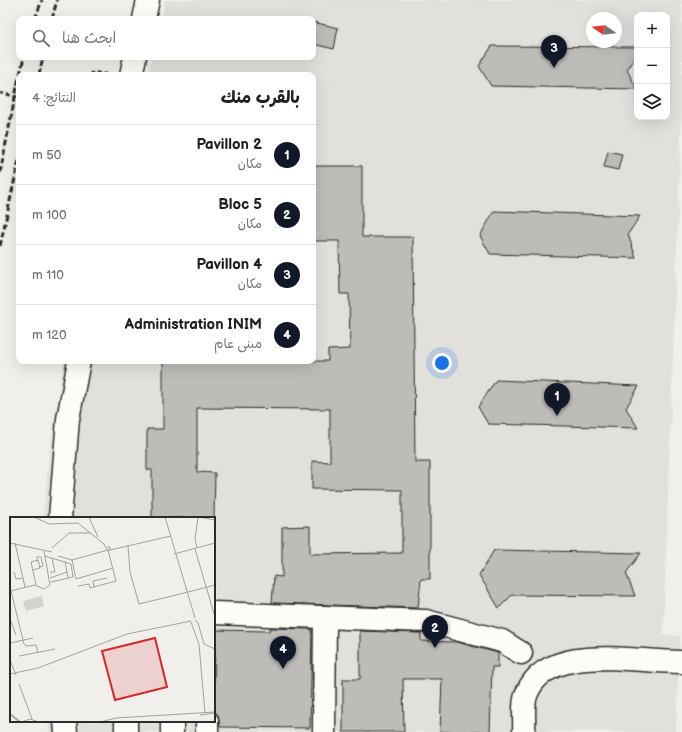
<!DOCTYPE html>
<html lang="ar">
<head>
<meta charset="utf-8">
<style>
  body { margin:0; font-family:"Balsamiq Sans","Playpen Sans Arabic",sans-serif; background:#f2f2f2; color:#202124; direction:rtl }
  .controls { position:absolute; right:12px; top:12px; display:grid; overflow:hidden; border-radius:8px; box-shadow:0 4px 16px #0002 }
  .controls button { width:36px; height:36px; display:grid; place-items:center; padding:0; border:0; border-bottom:1px solid #e0e0e0; background:#fff; color:#202124; font:20px sans-serif }
  .compass { position:absolute; left:586px; top:12px; width:36px; height:36px; border-radius:50%; background:#fff; box-shadow:0 4px 16px #0002; rotate:284deg }
  .you { position:absolute; left:442px; top:363px; width:14px; height:14px; margin:-10px; border:3px solid #fff; border-radius:50%; background:#1a73e8; box-shadow:0 0 0 6px #1a73e833 }
  .badge { display:grid; place-items:center; width:26px; height:26px; border-radius:50%; background:#111827; color:#fff; font-size:13px; font-weight:700 }
  .pin { position:absolute; translate:-50% -33px; filter:drop-shadow(0 1px 2px #0008) }
  .pin::after { content:''; position:absolute; top:21px; width:14px; height:12px; background:inherit; clip-path:polygon(0 0,100% 0,50% 100%) }
  .list { margin:0; padding:0; list-style:none }
  h2 { display:flex; justify-content:space-between; align-items:center; height:52px; margin:0; padding:0 16px; font-size:17px }
  h2 small { font-size:13px; font-weight:400; color:#757577 }
  .list li { display:grid; grid-template-columns:26px 1fr auto; gap:12px; align-items:center; box-sizing:border-box; height:60px; padding:0 16px; border-top:1px solid #e0e0e0 }
  .list b { display:block; font-size:15px; white-space:nowrap }
  .list p { margin:0; font-size:13px; white-space:nowrap; color:#757577 }
  .list em { font-size:13px; font-style:normal; color:#757577 }
  .icon { flex:none; width:22px; height:22px; fill:none; stroke:currentColor; stroke-width:2; stroke-linecap:round; stroke-linejoin:round }
  .map { position:relative; flex:none; width:682px; height:732px; overflow:hidden; direction:ltr }
  .search { position:absolute; background:#fff; box-shadow:0 4px 16px #0002; left:16px; top:16px; width:300px; height:44px; display:flex; align-items:center; gap:10px; box-sizing:border-box; padding:0 14px; border-radius:8px; color:#757577; font-size:15px }
  .panel { position:absolute; background:#fff; box-shadow:0 4px 16px #0002; left:16px; top:72px; width:300px; height:292px; border-radius:8px; direction:rtl }
  .map>svg:first-child { display:block }
  .built { fill:#e1e0dc; fill-rule:evenodd }
  .building { fill:#bdbcb8; stroke:#2b2b2b }
  .lines { fill:none; stroke-linecap:round; stroke-linejoin:round }
  .minor-casing { stroke:#2b2b2b; stroke-width:25 }
  .path { stroke:#2b2b2b; stroke-width:2.5; stroke-dasharray:4 3; stroke-linecap:butt }
  .minor { stroke:#fdfcf7; stroke-width:22 }
  .rail { stroke:#2b2b2b; stroke-width:3; stroke-dasharray:6 3; stroke-linecap:butt }
  .path-bridge { stroke:#2b2b2b; stroke-width:2.5; stroke-dasharray:4 3; stroke-linecap:butt }
  .inset-river { fill:none; stroke:#aaa9a7; stroke-width:2 }
  .inset-road { fill:none; stroke:#a1a19e; stroke-width:1 }
  .view { fill:#d62828; fill-opacity:0.15; stroke:#d62828; stroke-width:2 }
  .inset-edge { fill:none; stroke:#2b2b2b; stroke-width:2 }
</style>
</head>
<body>
<div class="map">
<svg width="682" height="732" viewBox="0 0 682 732">
  <rect width="100%" height="100%" fill="#f0efeb"/>
  <filter id="ink" filterUnits="userSpaceOnUse"><feTurbulence type="fractalNoise" baseFrequency=".025" numOctaves="2"/><feDisplacementMap in="SourceGraphic" scale="8" xChannelSelector="R" yChannelSelector="G"/><feConvolveMatrix kernelMatrix="1 2 1 2 8 2 1 2 1" color-interpolation-filters="sRGB"/></filter>
  <g filter="url(#ink)">
    <!-- built -->
    <path class="built" d="M 165,0 L 682,0 L 682,106 L 663,635 L 680,636 L 676,732 L 49,732 L 48,721 L 214,721 L 214,518 L 43,518 L 49,455 L 64,361 L 313,361 L 313,75 L 148,75 L 152,57 L 313,57 L 313,19 L 161,19 ZM 637,15 L 667,15 L 667,117 L 637,117 ZM 592,18 L 616,18 L 616,42 L 592,42 Z"/>
    <!-- building -->
    <g class="building">
      <polygon points="313,22 338,28 334,49 313,44"/>
      <polygon points="492,46 637,47 637,52 627,70 637,89 491,86 479,66"/>
      <polygon points="608,151 622,154 618,170 604,167"/>
      <polygon points="313,166 362,166 362,237 413,237 415,462 430,462 430,579 421,579 418,608 272,603 274,576 282,577 282,527 310,526 310,554 402,553 402,490 312,489 312,461 330,462 330,409 197,408 197,472 215,473 214,518 152,518 152,470 147,470 147,429 163,429 163,361 328,361 328,350 350,349 349,294 340,294 339,241 313,241"/>
      <polygon points="494,211 640,216 628,234 636,258 490,254 480,236"/>
      <polygon points="496,380 639,386 626,408 638,428 488,424 478,407"/>
      <polygon points="494,550 641,553 626,573 635,596 512,595 499,608 479,575"/>
      <polygon points="270,628 312,629 310,728 220,727 218,715 214,711 215,630 269,631"/>
      <polygon points="360,631 421,633 421,641 456,642 498,653 498,667 492,667 490,732 440,732 442,679 403,679 404,732 343,732 343,679 360,679"/>
    </g>
    <g class="lines">
      <!-- minor casing -->
      <g class="minor-casing">
        <g id="minor">
          <polyline points="144,19 148,0"/>
          <polyline points="131,75 135,57"/>
          <polyline points="60,518 68,419 79,361"/>
          <polyline points="214,613 426,621 502,641 521,653"/>
          <polyline points="65,721 66,732"/>
          <polyline points="126,721 126,732"/>
          <polyline points="172,721 172,732"/>
          <polyline points="207,732 207,721"/>
          <polyline points="324,732 325,617"/>
          <path d="M 524,732 C 525,720 522,703 527,693 C 548,641 638,663 682,662"/>
        </g>
      </g>
      <!-- path -->
      <polyline class="path" points="90,75 93,72 112,75"/>
      <!-- minor -->
      <use href="#minor" class="minor"/>
      <!-- rail -->
      <g class="rail">
        <polyline points="35,19 42,0"/>
        <polyline points="52,19 57,0"/>
        <polyline points="20,75 24,57"/>
        <polyline points="39,75 43,57"/>
        <polyline points="0,173 19,77"/>
        <polyline points="0,246 19,160"/>
      </g>
      <!-- path-bridge -->
      <polyline class="path-bridge" points="0,93 19,97"/>
    </g>
  </g>
  <!-- overview -->
  <g transform="translate(10 517)">
    <rect width="205" height="205" fill="#f0efeb"/>
    <path d="M 32,79 L 34,89 L 16,94 L 13,84 Z" fill="#d3d2cf"/>
    <path class="inset-river" d="M 0,197 L 10,205"/>
    <path class="inset-road" d="M 24,0 L 39,7 L 68,6 L 94,27 L 97,33 L 100,33 L 100,30 L 97,30M 79,0 L 88,20M 155,0 L 185,101M 188,0 L 205,3M 0,26 L 42,35M 5,26 L 15,70M 118,29 L 120,55 L 129,87 L 174,76M 42,31 L 59,16 L 80,16M 187,31 L 185,22 L 188,0M 185,32 L 205,100M 100,33 L 161,19M 164,37 L 205,26M 35,39 L 61,47 L 63,60 L 41,65M 48,39 L 62,43 L 98,33M 62,43 L 66,62 L 103,51M 27,44 L 27,40 L 31,40 L 33,49 L 29,50M 55,44 L 58,61M 23,53 L 30,51 L 28,43 L 21,45 L 26,68M 4,55 L 6,62 L 13,61M 40,55 L 45,55 L 42,41M 40,61 L 57,55M 68,69 L 79,67 L 80,71 L 106,64 L 98,33M 84,70 L 83,64 L 97,61M 0,74 L 25,68 L 34,72 L 40,68 L 34,34M 1,74 L 14,127 L 16,129 L 26,128 L 28,136M 174,76 L 205,68M 0,102 L 6,118M 185,103 L 188,106 L 194,127 L 205,132M 181,105 L 189,127 L 195,196M 0,126 L 23,121M 9,139 L 45,132M 0,143 L 6,158M 0,157 L 28,151 L 117,117 L 181,104M 9,167 L 22,202M 190,198 L 205,196M 11,205 L 20,202 L 29,205M 90,205 L 106,201 L 205,195"/>
    <path class="view" d="M 145,121 L 157,170 L 105,183 L 92,134 Z"/>
    <rect width="205" height="205" class="inset-edge"/>
  </g>
</svg>
<div class="controls">
<button>+</button>
<button>−</button>
<button><svg class="icon" aria-label="layers" viewBox="0 0 24 24"><path d="M12 4l9 5-9 5-9-5zM3 14l9 5 9-5"/></svg></button>
</div>
<svg class="compass" viewBox="-18 -18 36 36"><path d="M0-13l5 13h-10z" fill="#e53935"/><path d="M0 13l5-13h-10z" fill="#757577"/></svg>
<div class="you"></div>
<div class="pin badge" style="left:557px;top:416px">1</div>
<div class="pin badge" style="left:435px;top:648px">2</div>
<div class="pin badge" style="left:554px;top:68px">3</div>
<div class="pin badge" style="left:283px;top:669px">4</div>
<div class="search"><svg class="icon" aria-label="search" viewBox="0 0 24 24"><circle cx="10" cy="10" r="6"/><path d="M15 15l6 6"/></svg>ابحث هنا</div>
<section class="panel">
<h2>بالقرب منك<small>النتائج: 4</small></h2>
<ul class="list">
<li><span class="badge">1</span><div><b>Pavillon 2</b><p>مكان</p></div><em>50 m</em></li>
<li><span class="badge">2</span><div><b>Bloc 5</b><p>مكان</p></div><em>100 m</em></li>
<li><span class="badge">3</span><div><b>Pavillon 4</b><p>مكان</p></div><em>110 m</em></li>
<li><span class="badge">4</span><div><b>Administration INIM</b><p>مبنى عام</p></div><em>120 m</em></li>
</ul>
</section>
</div>
</body>
</html>
